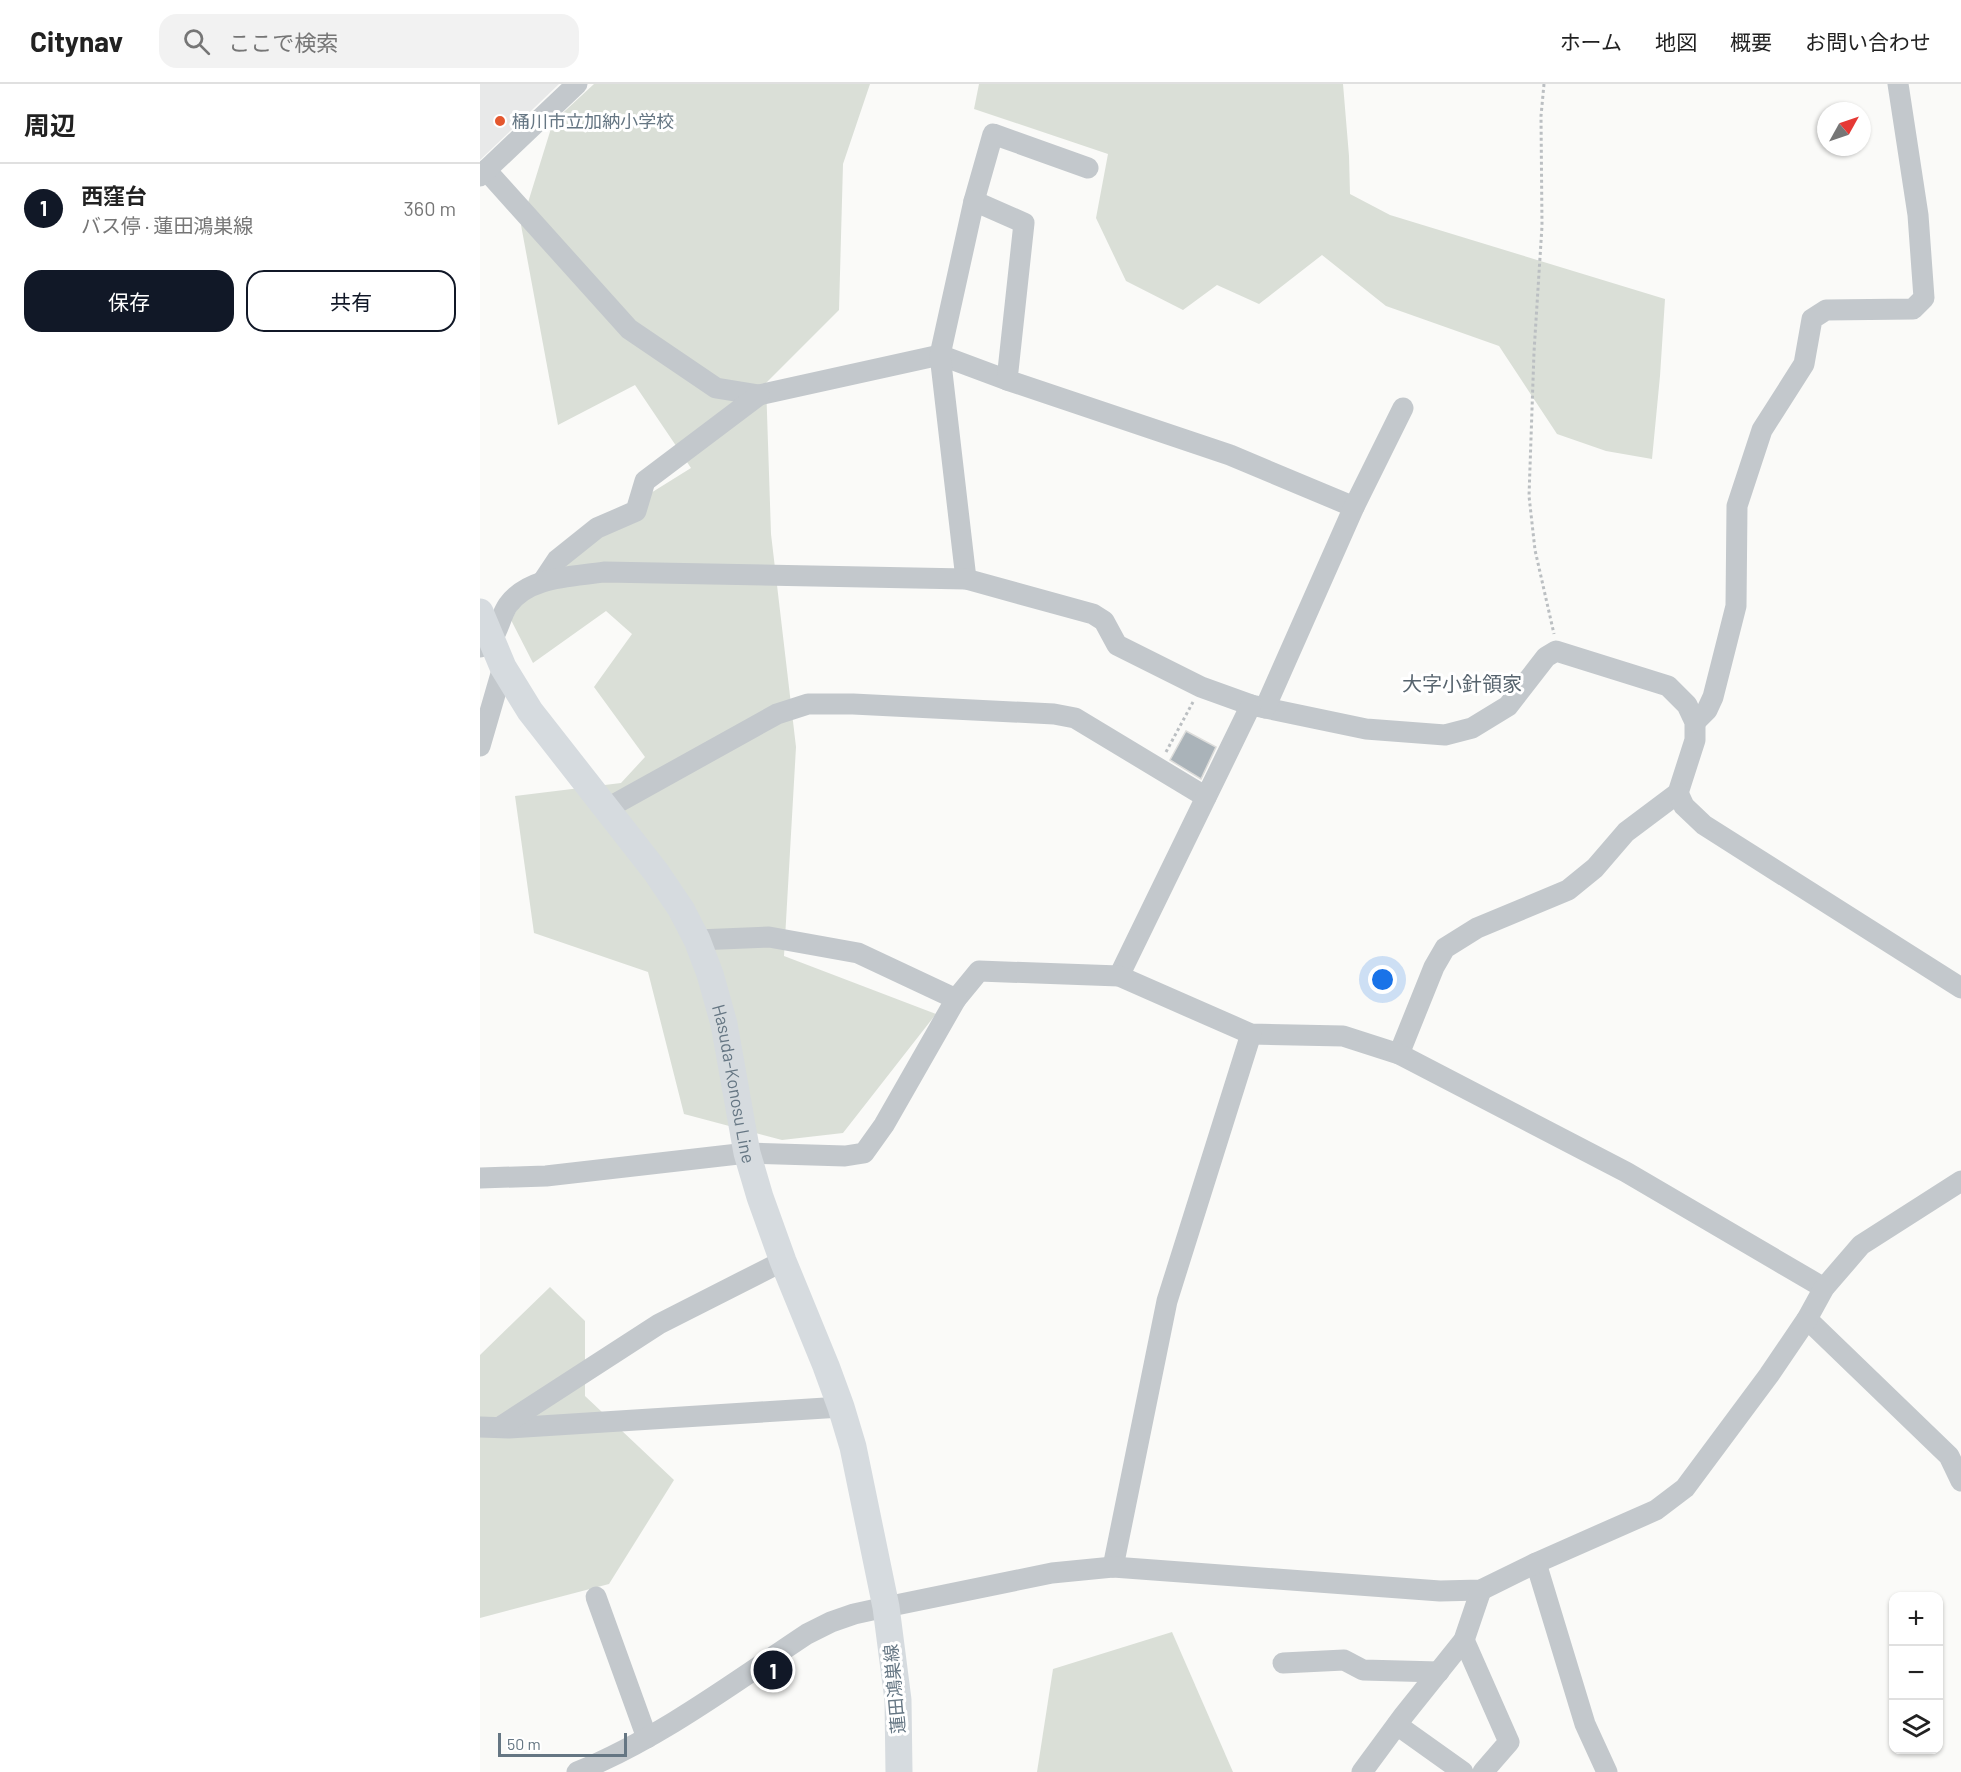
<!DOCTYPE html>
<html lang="ja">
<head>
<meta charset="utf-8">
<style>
  body { margin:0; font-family:Barlow,"Noto Sans JP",sans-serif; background:#f2f2f2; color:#222 }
  .controls { position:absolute; right:18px; bottom:18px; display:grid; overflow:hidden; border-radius:12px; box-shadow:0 2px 4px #0004 }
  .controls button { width:54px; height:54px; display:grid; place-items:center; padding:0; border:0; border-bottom:2px solid #e0e0e0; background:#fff; color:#222; font:30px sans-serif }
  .compass { position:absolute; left:1337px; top:18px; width:54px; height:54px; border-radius:50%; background:#fff; box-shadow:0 2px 4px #0004; rotate:50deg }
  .scale { position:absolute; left:18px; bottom:15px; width:129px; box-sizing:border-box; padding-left:6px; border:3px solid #657683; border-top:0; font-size:16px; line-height:21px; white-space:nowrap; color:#657683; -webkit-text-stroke:4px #fff; paint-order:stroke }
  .you { position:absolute; left:903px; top:896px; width:21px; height:21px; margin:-15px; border:4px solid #fff; border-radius:50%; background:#1a73e8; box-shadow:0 0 0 9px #1a73e833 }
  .badge { display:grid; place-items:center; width:39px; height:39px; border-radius:50%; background:#111827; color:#fff; font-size:20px; font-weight:700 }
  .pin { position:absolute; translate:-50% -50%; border:3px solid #fff; box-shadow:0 2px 6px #0006 }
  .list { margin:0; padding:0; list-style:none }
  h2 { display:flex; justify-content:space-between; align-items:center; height:78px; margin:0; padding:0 24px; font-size:26px }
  h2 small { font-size:20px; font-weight:400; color:#767676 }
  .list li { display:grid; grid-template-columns:39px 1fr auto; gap:18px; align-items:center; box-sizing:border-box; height:90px; padding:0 24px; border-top:2px solid #e0e0e0 }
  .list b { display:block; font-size:22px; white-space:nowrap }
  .list p { margin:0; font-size:20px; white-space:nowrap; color:#767676 }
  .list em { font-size:20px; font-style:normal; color:#767676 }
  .actions { display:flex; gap:12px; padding:18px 24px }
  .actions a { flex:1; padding:14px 0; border:2px solid #111827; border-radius:18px; text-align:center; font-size:21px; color:#111827 }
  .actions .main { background:#111827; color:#fff }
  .icon { flex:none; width:33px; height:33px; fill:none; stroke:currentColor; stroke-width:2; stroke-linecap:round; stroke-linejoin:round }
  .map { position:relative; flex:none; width:1481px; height:1688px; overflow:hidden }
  header { display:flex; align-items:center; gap:36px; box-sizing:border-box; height:84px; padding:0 30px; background:#fff; border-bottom:2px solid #e0e0e0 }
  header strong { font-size:28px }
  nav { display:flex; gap:33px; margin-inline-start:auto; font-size:21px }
  .search { width:420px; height:54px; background:#f2f2f2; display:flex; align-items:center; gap:15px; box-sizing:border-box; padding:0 21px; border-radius:18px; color:#767676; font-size:22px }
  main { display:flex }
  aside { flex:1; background:#fff }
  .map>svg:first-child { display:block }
  .built { fill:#e8e9e9 }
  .green { fill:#dadfd7 }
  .building { fill:#aab3b9; stroke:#dcdcda; stroke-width:1.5 }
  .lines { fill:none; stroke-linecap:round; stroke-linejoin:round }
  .path { stroke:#bbbfc2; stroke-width:3; stroke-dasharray:3 3; stroke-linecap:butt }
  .minor { stroke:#c3c8cc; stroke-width:21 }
  .major { stroke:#d6dbdf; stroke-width:27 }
  .poi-dot { fill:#e4572e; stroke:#fff; stroke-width:2 }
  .labels { text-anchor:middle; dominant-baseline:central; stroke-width:6; stroke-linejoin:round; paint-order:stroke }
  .poi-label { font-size:18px; fill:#657683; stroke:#fff; text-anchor:start }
  .street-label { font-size:18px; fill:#657683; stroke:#fff }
  .neighbourhood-label { font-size:20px; fill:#57646e; stroke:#fff }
</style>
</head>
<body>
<header>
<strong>Citynav</strong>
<div class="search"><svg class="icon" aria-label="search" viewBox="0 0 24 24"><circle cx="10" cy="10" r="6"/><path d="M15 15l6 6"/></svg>ここで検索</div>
<nav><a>ホーム</a><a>地図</a><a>概要</a><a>お問い合わせ</a></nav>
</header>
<main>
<aside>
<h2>周辺<small></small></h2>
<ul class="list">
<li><span class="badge">1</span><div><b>西窪台</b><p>バス停 · 蓮田鴻巣線</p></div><em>360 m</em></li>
</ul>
<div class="actions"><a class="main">保存</a><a>共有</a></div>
</aside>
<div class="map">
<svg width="1481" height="1688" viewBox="0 0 1481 1688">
  <rect width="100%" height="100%" fill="#fafaf8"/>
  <!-- built -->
  <polygon class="built" points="0,0 79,0 0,76"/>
  <!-- green -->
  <g class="green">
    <polygon points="114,0 390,0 363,80 359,226 286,299 291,450 316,663 304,872 456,930 363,1049 302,1056 204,1030 168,888 54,849 35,712 141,699 165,673 114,603 152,550 126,527 53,579 31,536 68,473 211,384 155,301 78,341 41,141 73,38"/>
    <polygon points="499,0 863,0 869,72 870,110 910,131 1185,215 1180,292 1172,375 1126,367 1077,350 1019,262 906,222 842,171 779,220 737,201 703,226 646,197 616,134 628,70 494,25"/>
    <polygon points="70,1203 105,1237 105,1312 194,1396 129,1500 0,1534 0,1271"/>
    <polygon points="692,1548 753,1688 557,1688 573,1585"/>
  </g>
  <!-- building -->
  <polygon class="building" points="706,647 736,663 721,695 690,676"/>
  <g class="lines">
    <!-- path -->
    <g class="path">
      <polyline points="1064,0 1061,32 1062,142 1054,268 1049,412 1055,466 1074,550"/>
      <polyline points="686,668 713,618"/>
    </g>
    <!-- minor -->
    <g class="minor">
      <polyline points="6,86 149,245 236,304 279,311 460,271 527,296"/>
      <polyline points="0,92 97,0"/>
      <polyline points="494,117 513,50 608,84"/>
      <polyline points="486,495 460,271 494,117 544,139 527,296 750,371 874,423"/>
      <polyline points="63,497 77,476 117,444 156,427 165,397 279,311"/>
      <path d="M 0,563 C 4,561 9,558 12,555 C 19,545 21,531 28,521 C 49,492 92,493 124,488 L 486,495 L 613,530 L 624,537 L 637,561 L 721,603 L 771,621 L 886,645 L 965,651 L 992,644 L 1028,622 L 1066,573 L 1076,567 L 1188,602 L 1207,621 L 1215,638 L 1215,656 L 1198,709 L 1146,748 L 1115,784 L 1088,806 L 997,844 L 965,864 L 954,883 L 919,970"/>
      <polyline points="785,624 874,423 923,324"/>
      <polyline points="1215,638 1227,626 1233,613 1256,522 1257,422 1282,346 1324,280 1332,235 1346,226 1433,225 1444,214 1438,131 1418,0"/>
      <polyline points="0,662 23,583"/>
      <polyline points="1198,709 1204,722 1224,741 1481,904"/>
      <polyline points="126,725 297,630 328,620 373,620 574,630 595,634 726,713"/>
      <polyline points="639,892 771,621"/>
      <polyline points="476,915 499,887 639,892 771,950 863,952 919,970 1146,1088 1344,1204"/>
      <polyline points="0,1094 66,1092 267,1069 365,1072 384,1069 404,1041 476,915 378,869 289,853 217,856"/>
      <polyline points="1327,1235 1469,1372 1481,1397"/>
      <polyline points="0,1343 29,1344 361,1323"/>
      <polyline points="20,1343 179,1240 303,1177"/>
      <polyline points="1056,1479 1105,1640 1127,1688"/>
      <polyline points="633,1483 687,1217 771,950"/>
      <polyline points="116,1513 167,1654"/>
      <polyline points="984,1556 1029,1658 1003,1688"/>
      <polyline points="803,1579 864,1576 883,1586 959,1588"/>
      <polyline points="917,1641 983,1688"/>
      <path d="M 97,1688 C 180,1654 253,1599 327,1550 L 351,1538 L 374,1530 L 406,1523 L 572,1489 L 633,1483 L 960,1507 L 1001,1506 L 1056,1479 L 1176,1426 L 1205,1404 L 1289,1291 L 1327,1235 L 1344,1204 L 1381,1161 L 1481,1097"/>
      <polyline points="882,1688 924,1631 984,1556 1001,1506"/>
    </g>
    <!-- major -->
    <path class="major" id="s1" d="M 0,528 L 23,583 L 50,627 L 176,788 L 201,825 L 217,856 L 230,890 L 244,940 L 267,1069 L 280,1113 L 303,1177 L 346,1282 L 361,1323 L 373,1363 L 406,1523 L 418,1616 L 419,1688"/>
  </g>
  <!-- markers -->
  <circle class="poi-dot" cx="20" cy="37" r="6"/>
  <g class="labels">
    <!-- poi labels -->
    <g class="poi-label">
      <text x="32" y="37">桶川市立加納小学校</text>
    </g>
    <!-- street labels -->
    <g class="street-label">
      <text stroke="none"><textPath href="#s1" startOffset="544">Hasuda-Konosu Line</textPath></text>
      <text transform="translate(414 1605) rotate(-95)">蓮田鴻巣線</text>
    </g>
    <!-- neighbourhood labels -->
    <g class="neighbourhood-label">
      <text x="982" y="599">大字小針領家</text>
    </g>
  </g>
</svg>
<div class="controls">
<button>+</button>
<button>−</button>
<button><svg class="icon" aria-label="layers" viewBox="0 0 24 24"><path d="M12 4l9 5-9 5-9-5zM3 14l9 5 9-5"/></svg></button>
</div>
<svg class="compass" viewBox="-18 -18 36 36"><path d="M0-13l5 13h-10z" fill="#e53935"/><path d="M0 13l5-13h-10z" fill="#767676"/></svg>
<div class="scale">50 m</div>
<div class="you"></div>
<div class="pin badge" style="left:293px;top:1586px">1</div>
</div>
</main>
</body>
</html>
